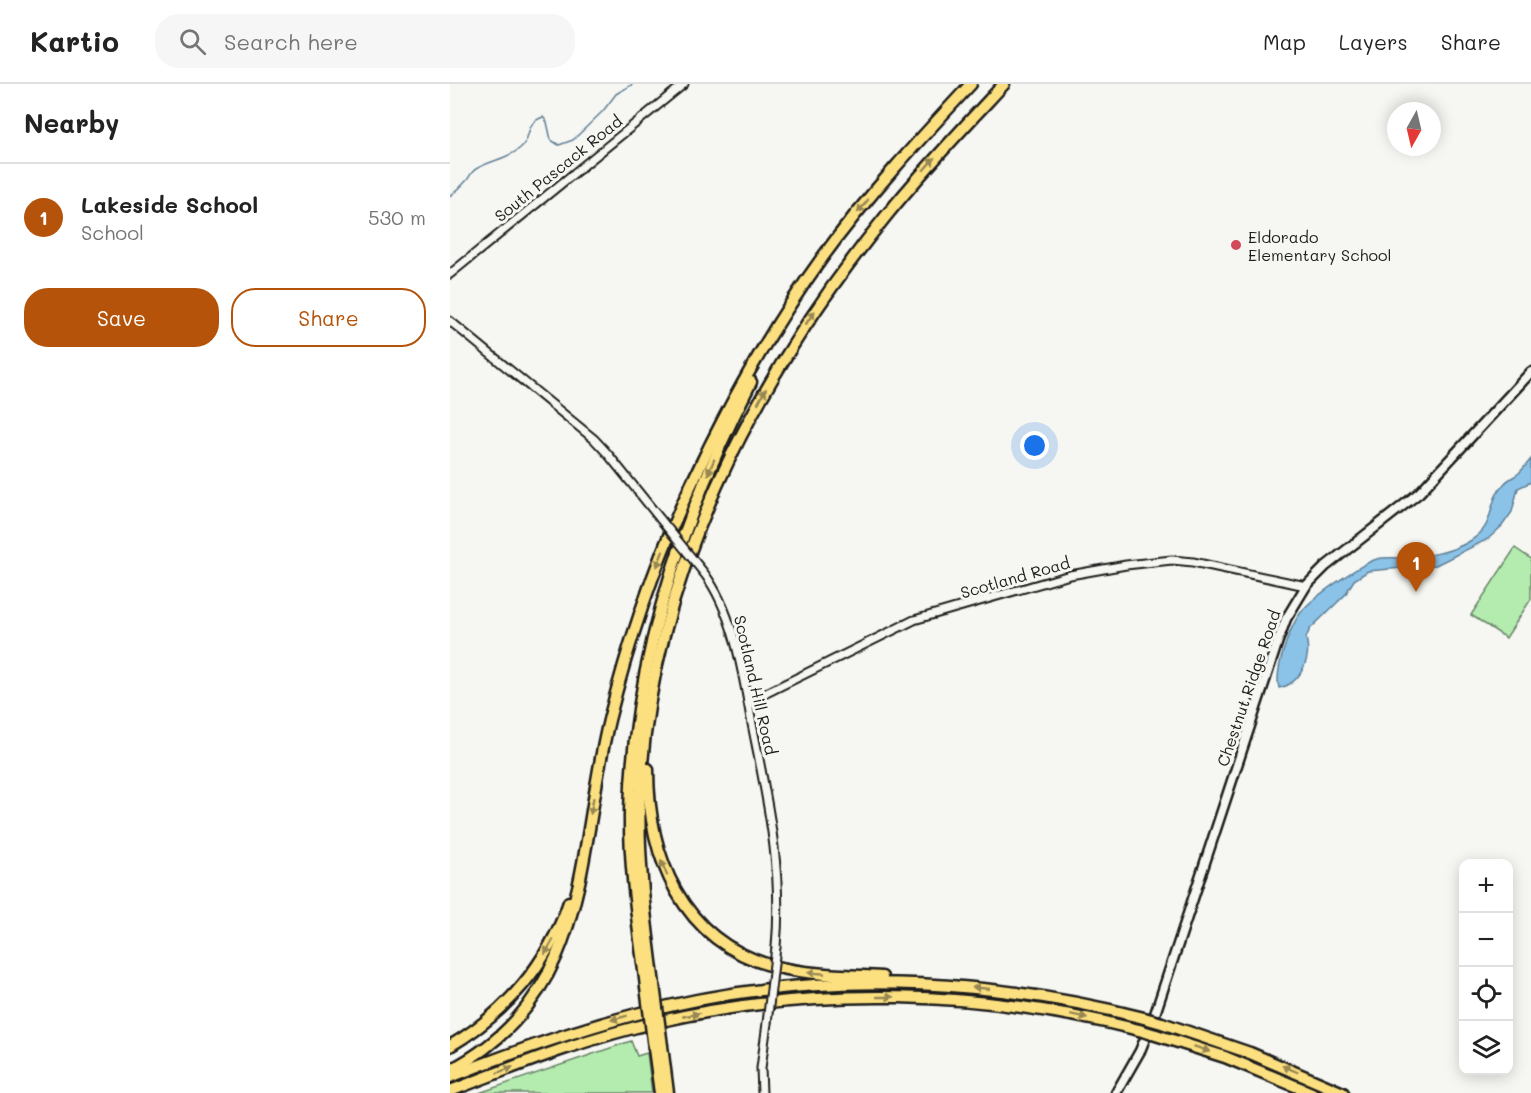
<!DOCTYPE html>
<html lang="en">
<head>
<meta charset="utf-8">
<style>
  body { margin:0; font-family:Mali,sans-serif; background:#f6f6f6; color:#222 }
  .controls { position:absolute; right:18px; bottom:18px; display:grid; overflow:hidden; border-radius:12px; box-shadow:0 3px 15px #0003 }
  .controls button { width:54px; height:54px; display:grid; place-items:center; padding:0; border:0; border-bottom:2px solid #e0e0e0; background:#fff; color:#222; font:30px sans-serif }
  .compass { position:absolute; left:937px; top:18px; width:54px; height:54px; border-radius:50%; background:#fff; box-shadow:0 3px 15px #0003; rotate:188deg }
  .you { position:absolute; left:585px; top:362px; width:21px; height:21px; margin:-15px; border:4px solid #fff; border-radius:50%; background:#1a73e8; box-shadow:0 0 0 9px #1a73e833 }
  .badge { display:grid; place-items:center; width:39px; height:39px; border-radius:50%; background:#b45309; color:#fff; font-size:20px; font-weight:700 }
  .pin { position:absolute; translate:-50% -50px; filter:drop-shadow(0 2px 3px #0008) }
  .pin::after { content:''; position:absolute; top:32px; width:21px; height:18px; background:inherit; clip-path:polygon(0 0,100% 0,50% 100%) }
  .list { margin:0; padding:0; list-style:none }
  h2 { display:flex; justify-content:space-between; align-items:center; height:78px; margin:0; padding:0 24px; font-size:26px }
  h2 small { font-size:20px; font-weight:400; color:#767676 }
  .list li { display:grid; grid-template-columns:39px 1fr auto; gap:18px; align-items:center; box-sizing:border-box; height:108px; padding:0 24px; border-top:2px solid #e0e0e0 }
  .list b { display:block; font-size:22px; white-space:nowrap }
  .list p { margin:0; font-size:20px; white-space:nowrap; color:#767676 }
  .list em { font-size:20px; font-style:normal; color:#767676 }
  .actions { display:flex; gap:12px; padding:18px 24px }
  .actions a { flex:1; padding:14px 0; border:2px solid #b45309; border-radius:24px; text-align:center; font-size:21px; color:#b45309 }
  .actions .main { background:#b45309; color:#fff }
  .icon { flex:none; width:33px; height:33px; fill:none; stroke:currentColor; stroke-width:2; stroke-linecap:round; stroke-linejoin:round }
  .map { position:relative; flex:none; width:1081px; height:1009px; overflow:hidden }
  header { display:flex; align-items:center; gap:36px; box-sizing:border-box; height:84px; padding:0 30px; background:#fff; border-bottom:2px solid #e0e0e0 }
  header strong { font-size:28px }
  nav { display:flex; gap:33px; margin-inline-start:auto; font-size:21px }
  .search { width:420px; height:54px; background:#f6f6f6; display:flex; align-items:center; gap:15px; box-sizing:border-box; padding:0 21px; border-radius:24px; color:#767676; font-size:22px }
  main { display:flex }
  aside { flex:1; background:#fff }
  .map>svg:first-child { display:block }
  .green { fill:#b4ecb0; stroke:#688466; stroke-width:1.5 }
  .water { fill:#8ac2e8; stroke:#5e8096; stroke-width:1.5 }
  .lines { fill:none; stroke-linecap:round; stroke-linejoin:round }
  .stream { stroke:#5e8096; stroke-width:1.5 }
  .tertiary-casing { stroke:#1c1c1c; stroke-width:11 }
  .secondary-casing { stroke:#1c1c1c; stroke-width:13 }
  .motorway-casing { stroke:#1c1c1c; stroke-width:15 }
  .tertiary { stroke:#f6f6f2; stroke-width:7 }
  .secondary { stroke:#f6f6f2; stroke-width:8 }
  .motorway { stroke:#fce080; stroke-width:10 }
  .tertiary-bridge-casing { stroke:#1c1c1c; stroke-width:11; stroke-linecap:butt }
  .motorway-bridge-casing { stroke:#1c1c1c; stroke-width:15; stroke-linecap:butt }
  .tertiary-bridge { stroke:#f6f6f2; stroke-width:7 }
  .motorway-bridge { stroke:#fce080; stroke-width:10 }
  .oneway { fill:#978853 }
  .poi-dot { fill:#d1495b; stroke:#f6f6f2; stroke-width:2 }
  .labels { text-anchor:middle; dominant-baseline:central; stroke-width:6; stroke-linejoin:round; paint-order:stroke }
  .street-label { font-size:16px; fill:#1c1c1c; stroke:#f6f6f2 }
  .poi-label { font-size:16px; fill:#1c1c1c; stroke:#f6f6f2; text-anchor:start }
</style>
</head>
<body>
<header>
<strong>Kartio</strong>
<div class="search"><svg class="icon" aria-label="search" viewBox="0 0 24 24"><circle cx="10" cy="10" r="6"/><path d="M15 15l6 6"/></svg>Search here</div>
<nav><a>Map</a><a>Layers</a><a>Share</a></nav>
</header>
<main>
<aside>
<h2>Nearby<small></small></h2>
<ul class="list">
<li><span class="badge">1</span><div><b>Lakeside School</b><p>School</p></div><em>530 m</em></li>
</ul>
<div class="actions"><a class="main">Save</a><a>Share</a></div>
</aside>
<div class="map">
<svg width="1081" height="1009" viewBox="0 0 1081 1009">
  <rect width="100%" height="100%" fill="#f6f6f2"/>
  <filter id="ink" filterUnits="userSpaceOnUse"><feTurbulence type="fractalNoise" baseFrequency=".0167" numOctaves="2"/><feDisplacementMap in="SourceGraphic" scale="12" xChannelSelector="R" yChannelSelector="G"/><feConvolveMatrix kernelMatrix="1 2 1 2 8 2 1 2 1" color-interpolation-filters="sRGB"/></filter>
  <g filter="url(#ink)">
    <!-- green -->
    <g class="green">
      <polygon points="1065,464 1081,475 1081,515 1056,554 1021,531"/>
      <polygon points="181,957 187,972 197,969 202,1009 29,1009"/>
    </g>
    <!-- water -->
    <path class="water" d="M 1081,375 L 1081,398 L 1068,404 L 1062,428 L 1052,442 L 1038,455 L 986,481 L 918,487 L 904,496 L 895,511 L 860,545 L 856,554 C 862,575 850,600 829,604 C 824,587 840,541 852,527 C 862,514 912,479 927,475 C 934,473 942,474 950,474 C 975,472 999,470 1020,457 C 1048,440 1035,420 1054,400 C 1058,395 1064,393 1069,389 C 1073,385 1077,380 1081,375 Z"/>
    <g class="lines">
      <!-- stream -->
      <path class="stream" d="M 0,112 C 7,107 12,102 17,96 C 20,92 22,87 26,85 C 39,77 57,75 69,65 C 83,55 73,40 93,33 L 97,38 L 101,56 L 109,61 L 123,56 L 153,27 L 166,10 L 183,0"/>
      <!-- tertiary casing -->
      <g class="tertiary-casing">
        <g id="tertiary">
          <polyline points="0,190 234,0"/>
          <polyline points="0,237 144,355 157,369 211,436"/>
          <path d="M 254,489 C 286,532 293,594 303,645 C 318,720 333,786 326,863"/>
          <polyline points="298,618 464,536 620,491 676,481 722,476 743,478 856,502"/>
          <polyline points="312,1009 311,984 317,939"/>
        </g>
      </g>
      <!-- secondary casing -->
      <g class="secondary-casing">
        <polyline id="secondary" points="666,1009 690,967 705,930 828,557 836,535 856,502 876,482 969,409 1081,288"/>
      </g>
      <!-- motorway casing -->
      <g class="motorway-casing">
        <g id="motorway">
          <path d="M 198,685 C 198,772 231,857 323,882 C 358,891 396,891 432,893"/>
          <path d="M 204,901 C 196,838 187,774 190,710 C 199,496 304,295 436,132 C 473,86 514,43 554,0"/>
          <path d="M 196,903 C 189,845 179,786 180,727 C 183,578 233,430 301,298"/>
          <polyline points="712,939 800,969 893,1009"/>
          <polyline points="706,951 775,973 862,1009"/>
          <path d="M 0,962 C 56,929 98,880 119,818"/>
          <polyline points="212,962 218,1009"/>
          <polyline points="204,964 210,1009"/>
          <path d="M 0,986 C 141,913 127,768 159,636 C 179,556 206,477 240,403 C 277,323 320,246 372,174 C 417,112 469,56 521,0"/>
          <path d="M 0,993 C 81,961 162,933 247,916 C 395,887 549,897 694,934"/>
          <path d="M 0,1007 C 68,981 136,954 207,938 C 366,901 531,906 689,946"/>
        </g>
      </g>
      <!-- tertiary -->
      <use href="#tertiary" class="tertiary"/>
      <!-- secondary -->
      <use href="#secondary" class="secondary"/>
      <!-- motorway -->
      <use href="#motorway" class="motorway"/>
      <!-- tertiary-bridge casing -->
      <g class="tertiary-bridge-casing">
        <g id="tertiary-bridge">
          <polyline points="211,436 254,489"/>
          <polyline points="317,939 326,863"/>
        </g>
      </g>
      <!-- motorway-bridge casing -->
      <g class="motorway-bridge-casing">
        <g id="motorway-bridge">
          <polyline points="204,901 212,962"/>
          <polyline points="196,903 204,964"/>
          <polyline points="694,934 712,939"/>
          <polyline points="689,946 706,951"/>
        </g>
      </g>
      <!-- tertiary-bridge -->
      <use href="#tertiary-bridge" class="tertiary-bridge"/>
      <!-- motorway-bridge -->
      <use href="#motorway-bridge" class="motorway-bridge"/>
    </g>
    <!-- one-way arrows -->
    <defs><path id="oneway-solid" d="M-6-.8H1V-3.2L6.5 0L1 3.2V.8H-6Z" transform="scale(1.5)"/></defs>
    <g class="oneway">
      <use href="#oneway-solid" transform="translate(479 80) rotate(-49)"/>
      <use href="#oneway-solid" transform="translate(413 122) rotate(129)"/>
      <use href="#oneway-solid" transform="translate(360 234) rotate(-56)"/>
      <use href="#oneway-solid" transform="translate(312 312) rotate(-61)"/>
      <use href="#oneway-solid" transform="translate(261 383) rotate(113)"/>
      <use href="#oneway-solid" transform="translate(210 475) rotate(111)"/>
      <use href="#oneway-solid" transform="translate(142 722) rotate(100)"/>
      <use href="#oneway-solid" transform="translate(214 784) rotate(-112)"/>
      <use href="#oneway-solid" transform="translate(99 863) rotate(120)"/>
      <use href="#oneway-solid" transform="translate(366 889) rotate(-175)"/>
      <use href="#oneway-solid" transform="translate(531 904) rotate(-174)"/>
      <use href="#oneway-solid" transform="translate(435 913)"/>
      <use href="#oneway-solid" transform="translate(241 931) rotate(-11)"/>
      <use href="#oneway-solid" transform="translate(629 932) rotate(12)"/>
      <use href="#oneway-solid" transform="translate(169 934) rotate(165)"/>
      <use href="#oneway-solid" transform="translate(752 965) rotate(19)"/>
      <use href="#oneway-solid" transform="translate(840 985) rotate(-157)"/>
      <use href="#oneway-solid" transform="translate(55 986) rotate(-21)"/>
    </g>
  </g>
  <!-- markers -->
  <circle class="poi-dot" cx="786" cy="161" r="6"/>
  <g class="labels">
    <!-- street labels -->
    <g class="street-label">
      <text transform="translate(108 84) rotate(-39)">South Pascack Road</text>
      <text transform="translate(565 493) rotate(-16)">Scotland Road</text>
      <text transform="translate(306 601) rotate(77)">Scotland Hill Road</text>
      <text transform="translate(798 604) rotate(-71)">Chestnut Ridge Road</text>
    </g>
    <!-- poi labels -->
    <g class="poi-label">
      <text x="798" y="152">Eldorado<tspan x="798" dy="18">Elementary School</tspan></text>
    </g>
  </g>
</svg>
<div class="controls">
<button>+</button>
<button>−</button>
<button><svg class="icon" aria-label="locate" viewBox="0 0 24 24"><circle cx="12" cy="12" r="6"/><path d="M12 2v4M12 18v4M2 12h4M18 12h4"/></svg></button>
<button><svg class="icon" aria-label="layers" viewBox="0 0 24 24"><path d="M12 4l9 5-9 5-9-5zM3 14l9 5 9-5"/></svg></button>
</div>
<svg class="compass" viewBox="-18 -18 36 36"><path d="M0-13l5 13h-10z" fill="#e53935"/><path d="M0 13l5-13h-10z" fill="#767676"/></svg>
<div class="you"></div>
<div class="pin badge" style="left:966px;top:508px">1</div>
</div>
</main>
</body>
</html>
